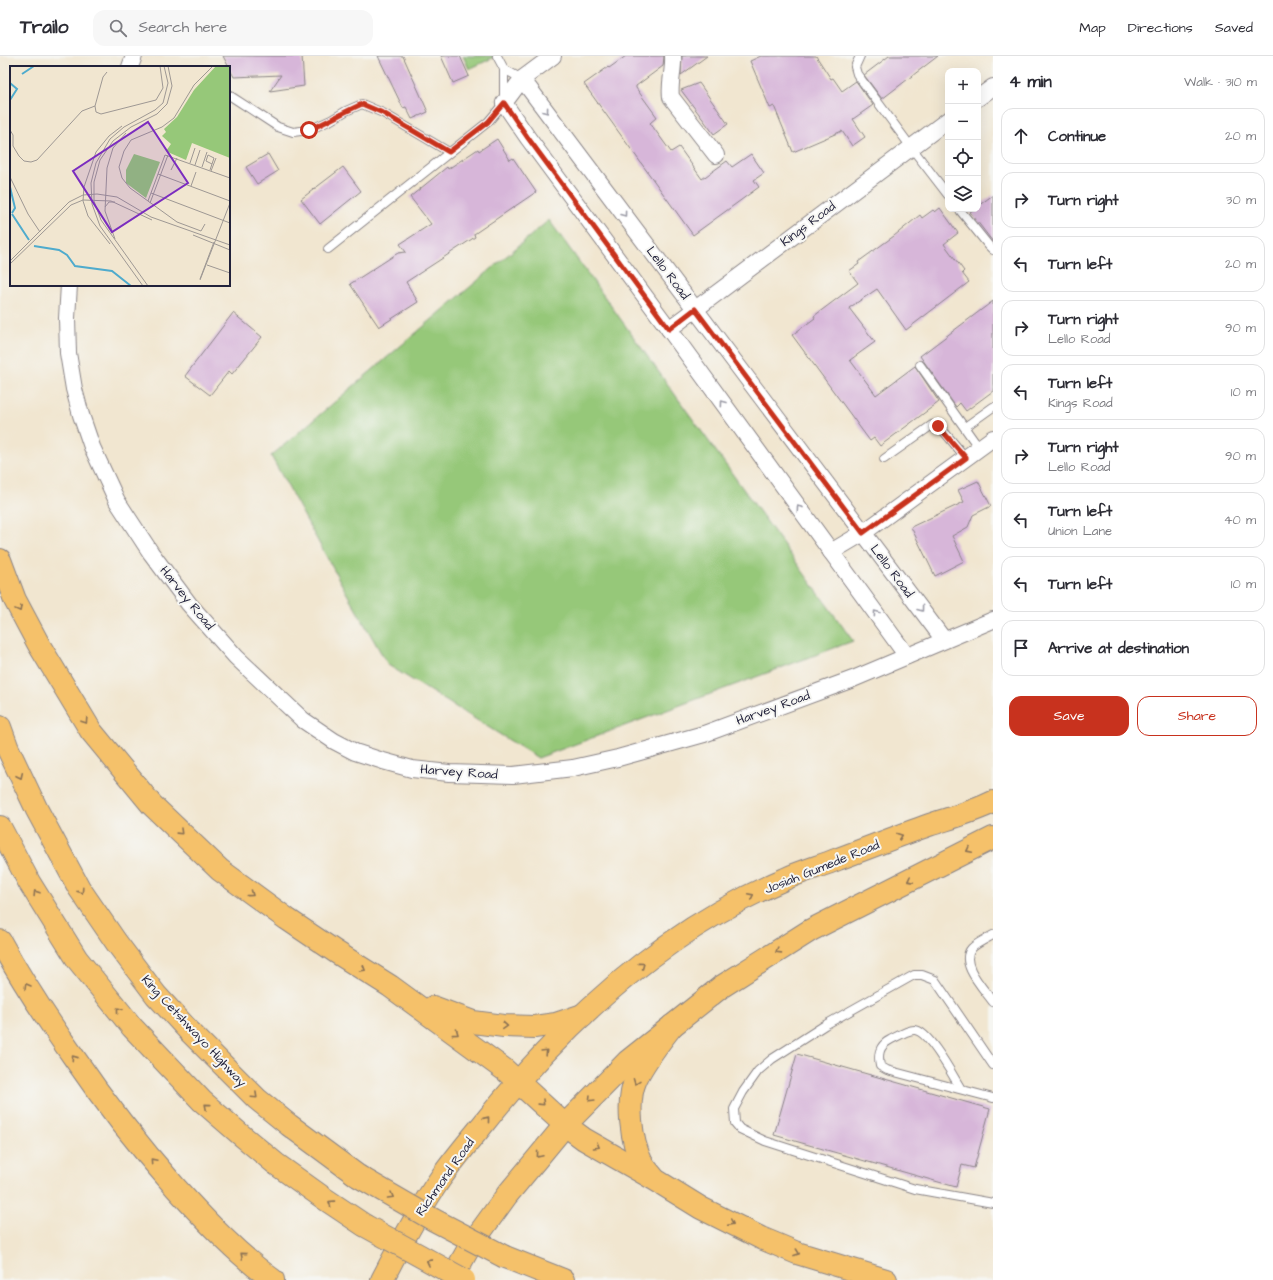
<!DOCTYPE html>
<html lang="en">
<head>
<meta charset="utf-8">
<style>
  body { margin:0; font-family:"Architects Daughter",sans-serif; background:#f7f7f7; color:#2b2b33 }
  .controls { position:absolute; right:12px; top:12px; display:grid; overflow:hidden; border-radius:8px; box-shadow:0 4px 16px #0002 }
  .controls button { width:36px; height:36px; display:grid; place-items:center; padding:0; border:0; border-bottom:1px solid #e1e1e2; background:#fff; color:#2b2b33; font:20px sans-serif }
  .stop { position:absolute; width:12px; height:12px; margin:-9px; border:3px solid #c8321e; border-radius:50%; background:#fff }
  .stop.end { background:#c8321e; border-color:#fff; box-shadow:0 1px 4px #0008 }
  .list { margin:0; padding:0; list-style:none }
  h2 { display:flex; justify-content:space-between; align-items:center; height:52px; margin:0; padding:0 16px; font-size:17px }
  h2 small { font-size:13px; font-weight:400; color:#7c7c81 }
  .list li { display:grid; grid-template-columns:26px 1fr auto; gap:12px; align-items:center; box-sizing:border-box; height:56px; margin:0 8px 8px; padding:0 8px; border:1px solid #e1e1e2; border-radius:12px }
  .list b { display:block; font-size:15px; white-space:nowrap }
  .list p { margin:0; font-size:13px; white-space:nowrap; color:#7c7c81 }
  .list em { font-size:13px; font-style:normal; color:#7c7c81 }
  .actions { display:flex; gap:8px; padding:12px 16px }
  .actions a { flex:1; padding:9px 0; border:1px solid #c8321e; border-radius:12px; text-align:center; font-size:14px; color:#c8321e }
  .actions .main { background:#c8321e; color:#fff }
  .icon { flex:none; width:22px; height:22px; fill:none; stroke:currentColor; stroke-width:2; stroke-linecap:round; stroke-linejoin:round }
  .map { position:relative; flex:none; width:993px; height:1224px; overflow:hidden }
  header { display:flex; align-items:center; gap:24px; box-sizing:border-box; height:56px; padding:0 20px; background:#fff; border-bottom:1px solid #e1e1e2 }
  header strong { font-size:19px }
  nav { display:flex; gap:22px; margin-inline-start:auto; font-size:14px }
  .search { width:280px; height:36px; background:#f7f7f7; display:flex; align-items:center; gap:10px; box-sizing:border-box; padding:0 14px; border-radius:12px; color:#7c7c81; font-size:15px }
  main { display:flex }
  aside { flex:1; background:#fff }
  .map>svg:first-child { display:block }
  .green { fill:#96c879; stroke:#5c755a }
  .building { fill:#d7b6d9 }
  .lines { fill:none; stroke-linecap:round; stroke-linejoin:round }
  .service-casing { stroke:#8a8486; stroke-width:10 }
  .minor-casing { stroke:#8a8486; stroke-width:18 }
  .primary-casing { stroke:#8a8486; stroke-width:24 }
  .motorway-casing { stroke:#8a8486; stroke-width:24 }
  .service { stroke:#fff; stroke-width:8 }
  .minor { stroke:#fff; stroke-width:16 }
  .primary { stroke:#f5c16b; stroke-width:22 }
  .motorway { stroke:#f5c16b; stroke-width:22 }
  .motorway-bridge-casing { stroke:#8a8486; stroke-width:24; stroke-linecap:butt }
  .motorway-bridge { stroke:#f5c16b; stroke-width:22 }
  .oneway { stroke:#9c9ca7 }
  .oneway2 { stroke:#8c7253 }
  .route { stroke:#c8321e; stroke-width:5 }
  .labels { text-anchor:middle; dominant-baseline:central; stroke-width:4; stroke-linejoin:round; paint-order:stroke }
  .street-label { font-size:13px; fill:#22223b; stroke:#f6f6f2 }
  .inset-river { fill:none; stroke:#4fabcd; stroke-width:2 }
  .inset-road { fill:none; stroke:#9e9894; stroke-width:1 }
  .view { fill:#7b2cbf; fill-opacity:0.15; stroke:#7b2cbf; stroke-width:2 }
  .inset-edge { fill:none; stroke:#22223b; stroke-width:2 }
</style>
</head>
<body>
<header>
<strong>Trailo</strong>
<div class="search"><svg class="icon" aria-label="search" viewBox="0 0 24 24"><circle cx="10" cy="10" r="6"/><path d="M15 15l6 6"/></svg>Search here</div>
<nav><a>Map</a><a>Directions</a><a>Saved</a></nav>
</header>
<main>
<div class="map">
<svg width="993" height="1224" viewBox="0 0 993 1224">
  <rect width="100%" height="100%" fill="#f6f6f2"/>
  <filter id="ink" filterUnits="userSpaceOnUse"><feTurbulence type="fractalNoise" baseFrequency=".025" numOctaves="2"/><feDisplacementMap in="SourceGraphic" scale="8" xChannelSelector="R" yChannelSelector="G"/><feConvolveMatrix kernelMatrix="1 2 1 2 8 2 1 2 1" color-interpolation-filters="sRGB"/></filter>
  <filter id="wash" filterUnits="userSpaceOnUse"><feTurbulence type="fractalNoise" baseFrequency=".012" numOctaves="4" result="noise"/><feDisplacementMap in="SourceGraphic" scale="16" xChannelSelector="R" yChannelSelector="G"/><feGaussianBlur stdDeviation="0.9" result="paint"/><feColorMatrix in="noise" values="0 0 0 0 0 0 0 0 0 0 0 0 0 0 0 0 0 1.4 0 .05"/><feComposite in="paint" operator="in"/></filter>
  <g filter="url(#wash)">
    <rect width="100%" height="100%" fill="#f1e6d0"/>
    <!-- green -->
    <g class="green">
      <polygon points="463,0 497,0 469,13"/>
      <polygon points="549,164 853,585 538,702 388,609 346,536 271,400"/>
    </g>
    <g id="blocks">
      <!-- building -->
      <g class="building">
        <polygon points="223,0 302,0 304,30 270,35 281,19 234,21"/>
        <polygon points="378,0 403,0 428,56 412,63 406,51 403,52"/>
        <polygon points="441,0 460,0 469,20 453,27"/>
        <polygon points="626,0 664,0 663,10 636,30 636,32 657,61 650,67 671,96 679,91 702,123 727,105 732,111 751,98 764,117 754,124 759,131 693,179 584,28 608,11 609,12"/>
        <polygon points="682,0 707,0 681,19"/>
        <polygon points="761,0 816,0 831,23 833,22 842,35 856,25 873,49 853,63 865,81 852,90 842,75 793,96 774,50 770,52 750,5"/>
        <polygon points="889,0 938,0 882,43 864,19"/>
        <polygon points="699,27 728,68 714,78 681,34"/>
        <polygon points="497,83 510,104 513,102 536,136 474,178 475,181 406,226 418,246 379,271 350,228 398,197 406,196 400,188 431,168 410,141 447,111 448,113 478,93 479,95"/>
        <polygon points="268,98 278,115 257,128 246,111"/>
        <polygon points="343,111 361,135 320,168 301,143"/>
        <polygon points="993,139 993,186 970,156 974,153 978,153 978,150"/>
        <polygon points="940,152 958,177 944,188 964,215 962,217 969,226 906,274 877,233 849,252 875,286 850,304 876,339 915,310 939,346 880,390 874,382 870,385 792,279 815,262 814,260 858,227 849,215 859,208 858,206 894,180 920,159 922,162 933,154 935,156"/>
        <polygon points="993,245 993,335 966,355 960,347 956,351 920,300"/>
        <polygon points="233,257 262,281 232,318 229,315 210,339 185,320"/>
        <polygon points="978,425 991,450 973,459 968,471 952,480 964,505 935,520 911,471 964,446 958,434"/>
        <polygon points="797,998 990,1053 974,1112 962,1109 956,1131 774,1079"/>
      </g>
    </g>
  </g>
  <g filter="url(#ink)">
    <use href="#blocks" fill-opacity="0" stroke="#8a8486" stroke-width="1"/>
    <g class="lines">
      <!-- service casing -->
      <g class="service-casing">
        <g id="service">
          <polyline points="860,0 855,11 857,18 911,91 948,139"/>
          <polyline points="504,13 522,23"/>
          <polyline points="229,39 278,71 293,76 309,74 331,64 346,55 362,48 383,57 449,96"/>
          <polyline points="959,153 989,190 993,194"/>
          <polyline points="328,193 488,66 504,47 504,13 497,0"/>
          <polyline points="920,309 979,392"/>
          <polyline points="965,371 993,351"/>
          <polyline points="884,403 932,369 938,370 941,372 966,402"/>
          <path d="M 993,879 C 986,883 977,887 972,892 C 958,907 984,933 993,946"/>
          <polyline points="993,1009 935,924 922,919 914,919 825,969 772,1003 758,1015 743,1036 734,1053 735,1067 740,1073 765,1085 915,1133 993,1147"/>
          <path d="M 961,1033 C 953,1020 929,975 915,974 C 909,973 896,981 890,984 C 878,990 878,1000 880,1010 L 887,1014 L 993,1042"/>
        </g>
      </g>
      <!-- minor casing -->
      <g class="minor-casing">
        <g id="minor">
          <polyline points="553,0 522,23 504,47 528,82 669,273 907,600"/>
          <path d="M 673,0 C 674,14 669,28 671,41 L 716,99"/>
          <polyline points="130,11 134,0"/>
          <polyline points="522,23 944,584"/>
          <polyline points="978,42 993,31"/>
          <polyline points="69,229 67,262 68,297 74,333 81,359 92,391 117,445 151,497 189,548 236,601 303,664 334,685 355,696 383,705 412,713 449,717 513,719 573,712 618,702 704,678 853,623 993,564"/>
          <polyline points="669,273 948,64"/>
          <polyline points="831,496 863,477 993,382"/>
        </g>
      </g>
      <!-- primary casing -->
      <g class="primary-casing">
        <g id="primary">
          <path d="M 382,1224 C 400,1189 418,1155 440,1123 C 452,1106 466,1089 480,1072 C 561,969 663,875 785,823 C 802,815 821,810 838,803 C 868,792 898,780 929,769 C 950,762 973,756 993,746"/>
          <polyline points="451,1224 470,1190 507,1139 565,1069 628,1005 672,970 721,931 811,874 993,782"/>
        </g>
      </g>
      <!-- motorway casing -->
      <g class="motorway-casing">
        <g id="motorway">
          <polyline points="0,504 15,544 39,589 91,675 152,749 220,814 287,863 336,896 390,930 505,1014 565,1069 584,1083 654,1123 701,1152 761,1182 797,1197 886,1224"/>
          <polyline points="0,671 8,693 37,754 79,832 116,886 156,939 191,977 257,1043 289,1069 358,1120"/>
          <polyline points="0,771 29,826 77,903 132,971 202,1045 240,1078 276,1108 325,1143 364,1169"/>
          <path d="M 0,885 C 22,925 47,963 73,1000 C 105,1047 138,1089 176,1132 C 206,1165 237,1198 273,1224"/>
          <polyline points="433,951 473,966 504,970 534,971 556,968 583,959"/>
          <path d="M 653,1121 C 650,1117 645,1112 642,1107 C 631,1086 626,1045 636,1023 C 645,1004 659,987 672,970"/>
          <polyline points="505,1201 563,1224"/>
        </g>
      </g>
      <!-- service -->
      <use href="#service" class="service"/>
      <!-- minor -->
      <use href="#minor" class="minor"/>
      <!-- primary -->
      <use href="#primary" class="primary"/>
      <!-- motorway -->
      <use href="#motorway" class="motorway"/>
      <!-- motorway-bridge casing -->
      <g class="motorway-bridge-casing">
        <g id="motorway-bridge">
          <polyline points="358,1120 434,1164 505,1201"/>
          <polyline points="364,1169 464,1224"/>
        </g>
      </g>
      <!-- motorway-bridge -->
      <use href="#motorway-bridge" class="motorway-bridge"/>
    </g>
    <!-- one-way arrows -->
    <defs><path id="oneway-chevron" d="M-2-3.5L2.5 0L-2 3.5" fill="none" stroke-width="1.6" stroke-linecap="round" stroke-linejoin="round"/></defs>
    <g class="oneway">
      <use href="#oneway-chevron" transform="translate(546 55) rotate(53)"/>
      <use href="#oneway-chevron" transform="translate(624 158) rotate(53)"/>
      <use href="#oneway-chevron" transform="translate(723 347) rotate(-126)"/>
      <use href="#oneway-chevron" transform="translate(799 452) rotate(-126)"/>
      <use href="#oneway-chevron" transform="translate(921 553) rotate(53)"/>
      <use href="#oneway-chevron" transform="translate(876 557) rotate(-126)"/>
    </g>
    <g class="oneway2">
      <use href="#oneway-chevron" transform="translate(19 553) rotate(62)"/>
      <use href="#oneway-chevron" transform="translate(85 665) rotate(58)"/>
      <use href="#oneway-chevron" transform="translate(20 720) rotate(65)"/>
      <use href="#oneway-chevron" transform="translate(180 776) rotate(44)"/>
      <use href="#oneway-chevron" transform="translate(900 780) rotate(-20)"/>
      <use href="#oneway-chevron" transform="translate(969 794) rotate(153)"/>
      <use href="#oneway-chevron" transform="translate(910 824) rotate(153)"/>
      <use href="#oneway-chevron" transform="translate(81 835) rotate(57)"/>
      <use href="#oneway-chevron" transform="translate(36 837) rotate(-122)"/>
      <use href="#oneway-chevron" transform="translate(251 838) rotate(36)"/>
      <use href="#oneway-chevron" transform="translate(751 840) rotate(-26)"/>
      <use href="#oneway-chevron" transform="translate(778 895) rotate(148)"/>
      <use href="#oneway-chevron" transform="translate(642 909) rotate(-37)"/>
      <use href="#oneway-chevron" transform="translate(363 913) rotate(31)"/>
      <use href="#oneway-chevron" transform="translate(27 930) rotate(-121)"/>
      <use href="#oneway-chevron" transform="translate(119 954) rotate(-129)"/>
      <use href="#oneway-chevron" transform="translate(505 970) rotate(4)"/>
      <use href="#oneway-chevron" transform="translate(456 977) rotate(36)"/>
      <use href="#oneway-chevron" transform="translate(545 996) rotate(-46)"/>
      <use href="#oneway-chevron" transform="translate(74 1002) rotate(-125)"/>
      <use href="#oneway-chevron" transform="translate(636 1026) rotate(111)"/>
      <use href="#oneway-chevron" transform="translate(255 1040) rotate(43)"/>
      <use href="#oneway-chevron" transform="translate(591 1043) rotate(135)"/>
      <use href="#oneway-chevron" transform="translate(542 1047) rotate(44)"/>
      <use href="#oneway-chevron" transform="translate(207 1050) rotate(-139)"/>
      <use href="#oneway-chevron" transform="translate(487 1063) rotate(-51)"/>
      <use href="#oneway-chevron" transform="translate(597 1090) rotate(30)"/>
      <use href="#oneway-chevron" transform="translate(539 1099) rotate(130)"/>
      <use href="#oneway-chevron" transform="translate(153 1105) rotate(-131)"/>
      <use href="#oneway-chevron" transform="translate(391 1140) rotate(30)"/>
      <use href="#oneway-chevron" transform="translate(331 1147) rotate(-147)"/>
      <use href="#oneway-chevron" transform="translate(731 1167) rotate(26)"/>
      <use href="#oneway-chevron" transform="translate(797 1197) rotate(20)"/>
      <use href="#oneway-chevron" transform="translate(243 1199) rotate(-140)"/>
      <use href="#oneway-chevron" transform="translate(429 1206) rotate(-152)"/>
    </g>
  </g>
  <g class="lines" filter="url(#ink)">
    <!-- route -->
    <path class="route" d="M 309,74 C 327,66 344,56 362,48 L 383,57 L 449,96 L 488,66 L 504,47 L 528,82 L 669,273 L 695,253 L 863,477 L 966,402 L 938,370"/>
  </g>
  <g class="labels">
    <!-- street labels -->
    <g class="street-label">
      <text transform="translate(808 168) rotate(-37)">Kings Road</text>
      <text transform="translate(668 217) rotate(53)">Lello Road</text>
      <text transform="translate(892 515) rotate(53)">Lello Road</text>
      <text transform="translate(187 542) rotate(51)">Harvey Road</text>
      <text transform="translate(773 652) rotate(-20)">Harvey Road</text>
      <text transform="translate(459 716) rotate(4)">Harvey Road</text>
      <text transform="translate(822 811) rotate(-22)">Josiah Gumede Road</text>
      <text transform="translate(194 975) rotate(47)">King Cetshwayo Highway</text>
      <text transform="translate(445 1121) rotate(-55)">Richmond Road</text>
    </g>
  </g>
  <!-- overview -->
  <g transform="translate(10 10)">
    <rect width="220" height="220" fill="#f1e6d0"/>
    <path d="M 206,0 L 220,0 L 220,92 L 182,77 L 176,94 L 160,87 L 156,85 L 161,78 L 152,70 L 156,66 L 154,63 L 167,51 L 184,24 ZM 124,88 L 150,96 L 136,132 L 116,117 L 116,104 Z" fill="#96c879"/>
    <path class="inset-river" d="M 12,8 L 24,0M 0,17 L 7,23 L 0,34M 0,121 L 5,142 L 2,147M 2,148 L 19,174M 24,180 L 49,184 L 57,189 L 65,200 L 102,205 L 121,220"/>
    <path class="inset-road" d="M 97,6 L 93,11 L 85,40 L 86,46 L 91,48 L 146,34 L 153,22 L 150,0M 0,64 L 3,69 L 3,80 L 9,90 L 14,95 L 21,96 L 27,94 L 72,45 L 85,40M 180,97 L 185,82M 185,99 L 190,84M 192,101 L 197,86M 161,104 L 167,92M 200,104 L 204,92 L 198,89 L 196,95 L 202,98M 201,105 L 206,92M 148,108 L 220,135M 0,111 L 18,148 L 30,166M 181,120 L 186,106M 141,127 L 220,157M 73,129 L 87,128 L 107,131 L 141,151 L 220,179M 73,134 L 101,135 L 142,154M 138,135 L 155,89 L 220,112M 140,137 L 158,89M 95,141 L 99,136 L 105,136M 195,158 L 191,165 L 167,156 L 120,122 L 112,112 L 109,101 L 114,85 L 121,74 L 152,61 L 164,52 L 184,19 L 203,0M 183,169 L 220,184M 105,173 L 95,145 L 97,102 L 103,82 L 116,67M 100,178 L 78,150 L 73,135 L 74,121 L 86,86 L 99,70 L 112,60M 0,195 L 59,136 L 73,129M 0,198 L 61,139 L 73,134M 197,199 L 220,207M 190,213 L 204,176M 190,214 L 220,137M 133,220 L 90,160 L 82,138 L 81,117 L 86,97 L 100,73 L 114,61 L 145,44 L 153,37 L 158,17 L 154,0M 138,220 L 91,154 L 84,135 L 84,116 L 90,94 L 103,75 L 121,61 L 147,48 L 157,38 L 162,20 L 158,0"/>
    <path class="view" d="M 138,56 L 178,117 L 102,166 L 63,105 Z"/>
    <rect width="220" height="220" class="inset-edge"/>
  </g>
</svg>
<div class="controls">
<button>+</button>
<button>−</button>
<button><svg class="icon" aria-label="locate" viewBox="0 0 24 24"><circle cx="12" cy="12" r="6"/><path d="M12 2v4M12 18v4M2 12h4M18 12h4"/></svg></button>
<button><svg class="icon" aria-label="layers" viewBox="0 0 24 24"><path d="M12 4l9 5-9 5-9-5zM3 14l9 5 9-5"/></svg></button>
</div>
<div class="stop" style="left:309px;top:74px"></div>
<div class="stop end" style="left:938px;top:370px"></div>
</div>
<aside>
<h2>4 min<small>Walk · 310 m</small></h2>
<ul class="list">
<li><svg class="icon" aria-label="ahead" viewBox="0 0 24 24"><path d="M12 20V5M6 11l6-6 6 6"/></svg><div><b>Continue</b></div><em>20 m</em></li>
<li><svg class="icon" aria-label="right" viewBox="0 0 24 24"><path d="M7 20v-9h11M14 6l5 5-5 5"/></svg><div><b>Turn right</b></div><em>30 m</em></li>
<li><svg class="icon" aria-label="left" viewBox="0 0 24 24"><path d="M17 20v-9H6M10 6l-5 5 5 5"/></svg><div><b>Turn left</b></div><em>20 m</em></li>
<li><svg class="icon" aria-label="right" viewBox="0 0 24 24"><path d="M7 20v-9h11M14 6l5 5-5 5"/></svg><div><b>Turn right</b><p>Lello Road</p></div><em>90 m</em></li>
<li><svg class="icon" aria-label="left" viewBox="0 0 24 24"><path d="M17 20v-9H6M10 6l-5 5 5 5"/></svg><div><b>Turn left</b><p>Kings Road</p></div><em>10 m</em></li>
<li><svg class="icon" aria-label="right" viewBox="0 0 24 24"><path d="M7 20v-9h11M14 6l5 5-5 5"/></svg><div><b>Turn right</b><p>Lello Road</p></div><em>90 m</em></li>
<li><svg class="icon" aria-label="left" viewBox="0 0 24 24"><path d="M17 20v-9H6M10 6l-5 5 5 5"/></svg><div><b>Turn left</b><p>Union Lane</p></div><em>40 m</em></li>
<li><svg class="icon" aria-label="left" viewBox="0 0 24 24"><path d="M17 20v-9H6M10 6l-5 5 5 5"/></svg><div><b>Turn left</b></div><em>10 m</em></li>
<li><svg class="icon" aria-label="arrive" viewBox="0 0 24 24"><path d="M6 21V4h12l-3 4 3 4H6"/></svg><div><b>Arrive at destination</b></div></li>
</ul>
<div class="actions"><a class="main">Save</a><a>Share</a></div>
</aside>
</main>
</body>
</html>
